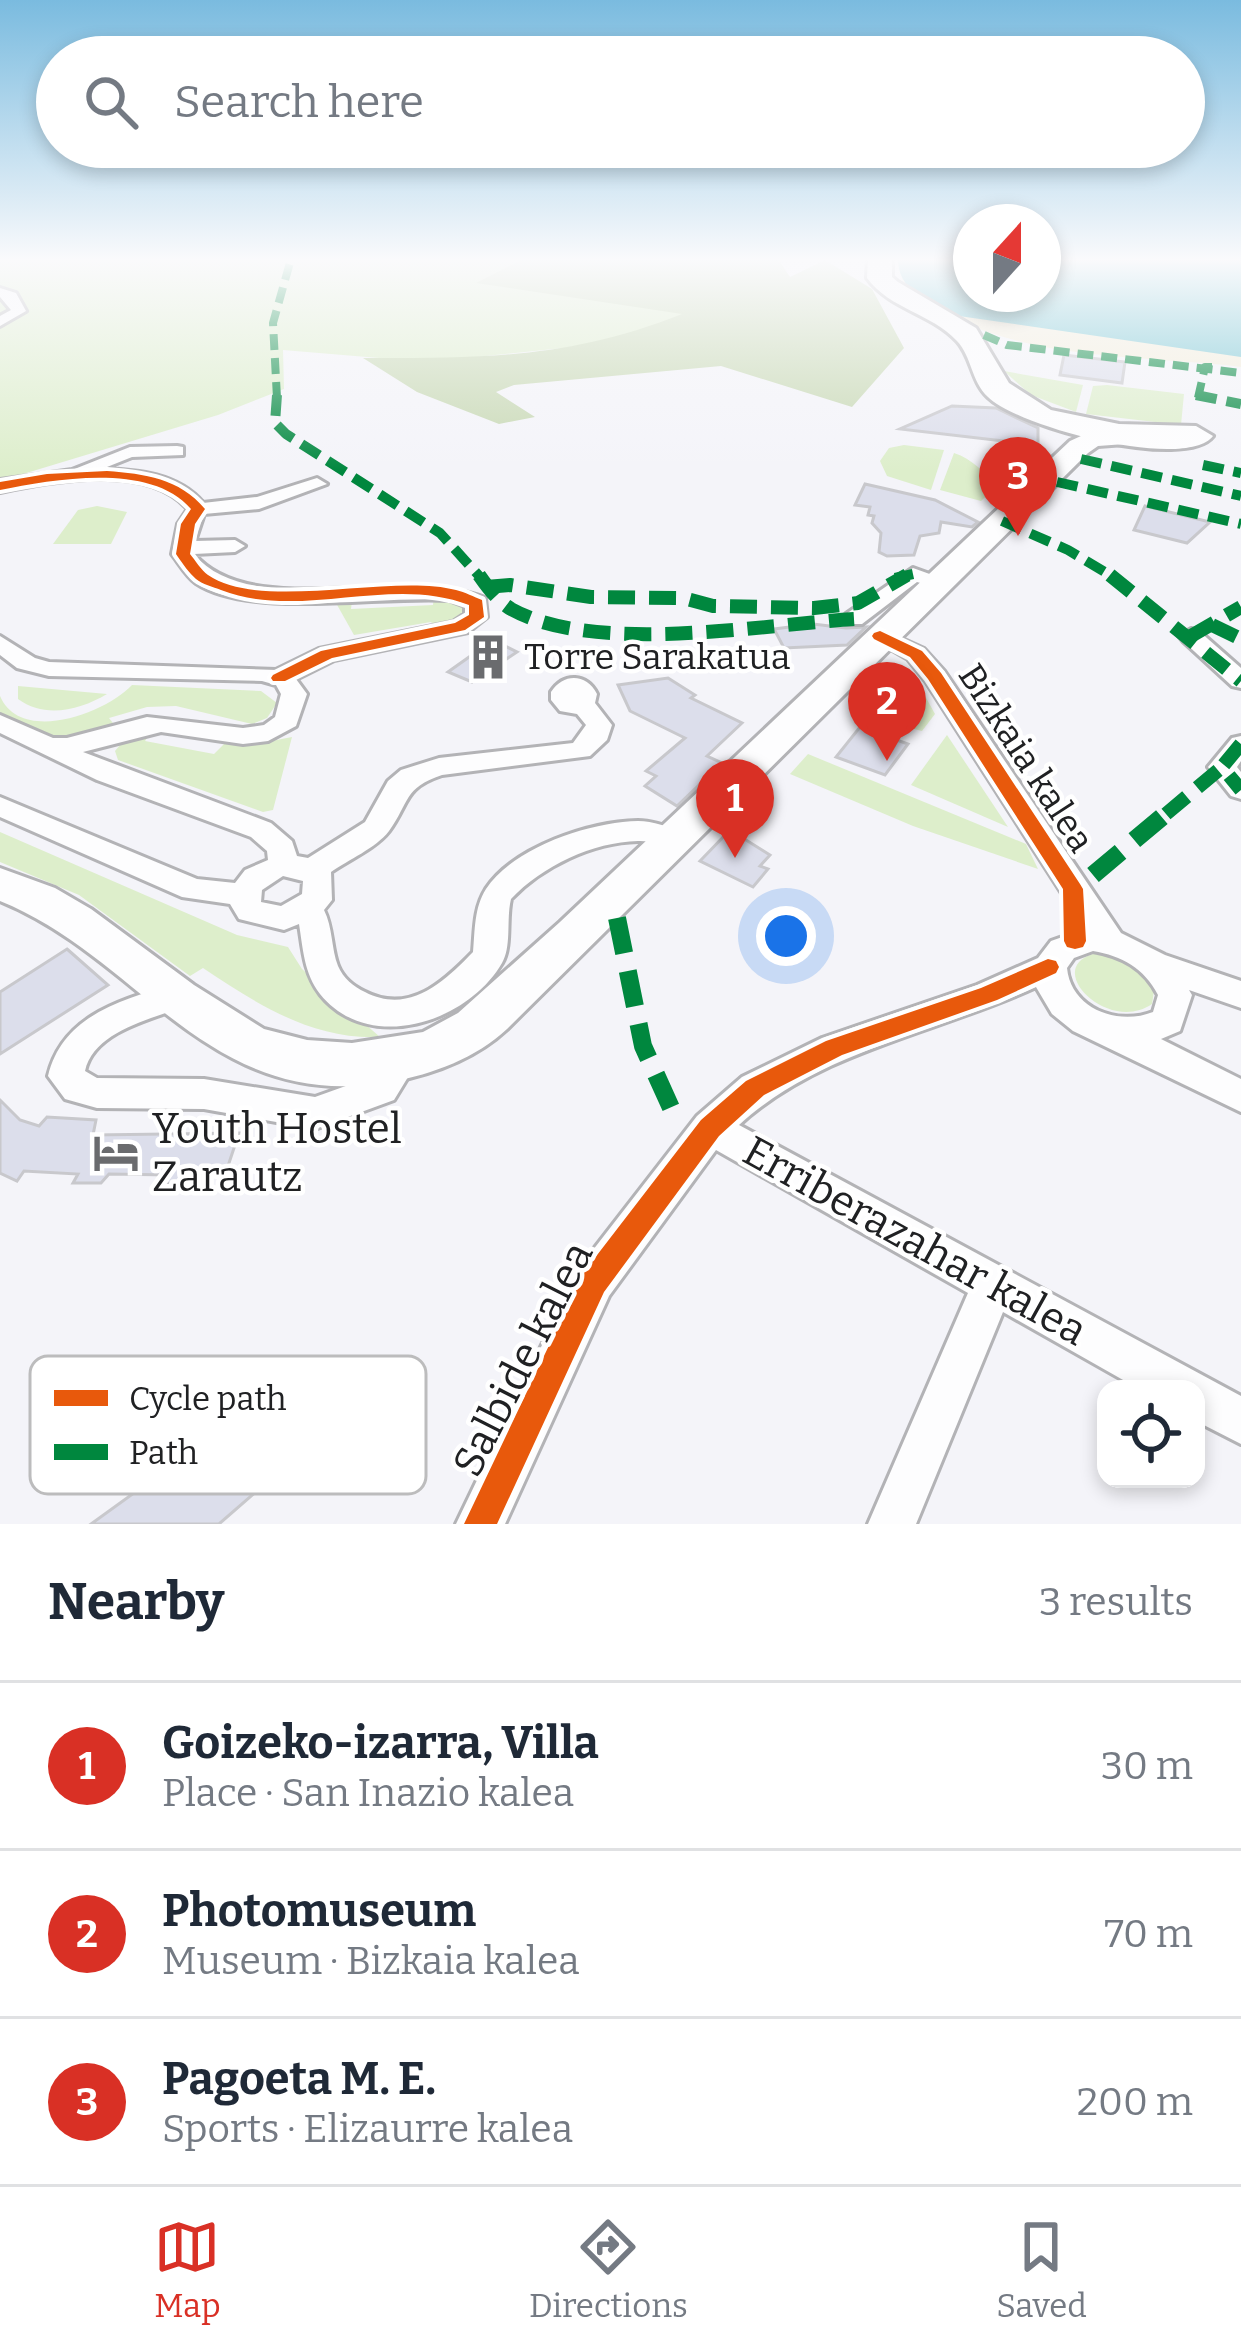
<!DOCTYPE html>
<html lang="en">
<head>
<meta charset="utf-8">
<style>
  body { margin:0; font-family:Bitter,serif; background:#f6f6f7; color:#1f2937 }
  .controls { position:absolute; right:36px; bottom:36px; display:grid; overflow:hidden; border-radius:24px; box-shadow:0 6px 18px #0003 }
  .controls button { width:108px; height:108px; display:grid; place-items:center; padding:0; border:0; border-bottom:3px solid #e0e1e3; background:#fff; color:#1f2937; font:60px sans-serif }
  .compass { position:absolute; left:953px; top:204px; width:108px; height:108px; border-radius:50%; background:#fff; box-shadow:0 6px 18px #0003; rotate:21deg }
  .you { position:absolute; left:786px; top:936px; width:42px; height:42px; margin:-30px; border:9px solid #fff; border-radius:50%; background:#1a73e8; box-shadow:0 0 0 18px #1a73e833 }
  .badge { display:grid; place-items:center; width:78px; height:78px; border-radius:50%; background:#d93025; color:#fff; font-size:39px; font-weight:700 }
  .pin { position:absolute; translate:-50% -99px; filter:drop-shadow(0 3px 6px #0008) }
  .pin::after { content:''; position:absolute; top:63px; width:42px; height:36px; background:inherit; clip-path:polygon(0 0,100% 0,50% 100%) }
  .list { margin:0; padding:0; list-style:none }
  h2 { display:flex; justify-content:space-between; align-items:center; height:156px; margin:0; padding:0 48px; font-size:51px }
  h2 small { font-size:39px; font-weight:400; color:#747a83 }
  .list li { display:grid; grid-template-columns:78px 1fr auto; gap:36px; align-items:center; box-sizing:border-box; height:168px; padding:0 48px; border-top:3px solid #e0e1e3 }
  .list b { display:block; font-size:45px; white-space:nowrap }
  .list p { margin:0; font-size:39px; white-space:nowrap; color:#747a83 }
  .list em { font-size:39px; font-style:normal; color:#747a83 }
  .icon { flex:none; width:66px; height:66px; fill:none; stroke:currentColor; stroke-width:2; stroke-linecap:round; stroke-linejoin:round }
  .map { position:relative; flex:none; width:1241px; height:1524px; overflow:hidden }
  .search { position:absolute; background:#fff; box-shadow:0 6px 18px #0003; left:36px; right:36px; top:36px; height:132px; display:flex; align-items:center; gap:30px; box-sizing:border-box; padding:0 42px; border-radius:66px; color:#747a83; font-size:45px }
  .sheet { height:660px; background:#fff }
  nav { display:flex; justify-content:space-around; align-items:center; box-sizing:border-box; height:168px; border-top:3px solid #e0e1e3; background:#fff; font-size:33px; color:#747a83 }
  nav a { display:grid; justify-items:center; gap:6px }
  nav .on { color:#d93025 }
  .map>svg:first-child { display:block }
  .green { fill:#ddeecb }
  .forest { fill:#c7d8b3 }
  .sand { fill:#f4eedc }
  .water { fill:#75c5d2 }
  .building { fill:#dcdeeb; stroke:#c8c8cc; stroke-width:3 }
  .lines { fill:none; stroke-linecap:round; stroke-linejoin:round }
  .street-casing { stroke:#b3b3b6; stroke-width:6 }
  .secondary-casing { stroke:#b3b3b6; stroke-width:6 }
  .highway-casing { stroke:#b3b3b6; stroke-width:6 }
  .street { fill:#fdfdfe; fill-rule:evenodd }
  .secondary { fill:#fdfdfe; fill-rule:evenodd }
  .highway { fill:#fdfdfe; fill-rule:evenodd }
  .quiet-far3 { stroke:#00873e; stroke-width:8; stroke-dasharray:16 8; stroke-linecap:butt }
  .quiet-far2 { stroke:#00873e; stroke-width:10; stroke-dasharray:21 10; stroke-linecap:butt }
  .quiet-far1 { stroke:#00873e; stroke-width:14; stroke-dasharray:27 14; stroke-linecap:butt }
  .quiet { stroke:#00873e; stroke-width:18; stroke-dasharray:36 18; stroke-linecap:butt }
  .cycleway-casing { stroke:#fff; stroke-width:8 }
  .cycleway { fill:#e8590c; fill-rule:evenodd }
  .labels { text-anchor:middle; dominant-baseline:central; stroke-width:9; stroke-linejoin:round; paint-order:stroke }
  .poi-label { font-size:36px; fill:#202123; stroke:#fff; text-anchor:start }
  .street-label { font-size:36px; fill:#202123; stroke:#fff }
  .near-poi-label { font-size:42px; fill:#202123; stroke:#fff; text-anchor:start }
  .near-street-label { font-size:42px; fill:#202123; stroke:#fff }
  .key { fill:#fff; stroke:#bcbcbd; stroke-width:3 }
  .key-label { font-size:33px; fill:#202123 }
</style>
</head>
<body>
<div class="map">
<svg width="1241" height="1524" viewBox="0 0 1241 1524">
  <rect width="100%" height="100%" fill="#f4f4f9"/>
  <!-- green -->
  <g class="green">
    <polygon points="0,259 727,259 700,312 631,341 427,362 283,350 284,389 218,415 0,481"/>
    <polygon points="1004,371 1083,385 1076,412 1031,395"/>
    <polygon points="1107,385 1184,394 1181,425 1086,414 1093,386"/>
    <polygon points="904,445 944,450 931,490 887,476 880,461 889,448"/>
    <path d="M 954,453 C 973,459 982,473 1000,483 L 981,501 L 940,490 Z"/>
    <polygon points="97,506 127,512 111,544 53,544 78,510"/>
    <polygon points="434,596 463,602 468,611 459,621 437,629 431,622 354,635 336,603 352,601 351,609 433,605"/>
    <polygon points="890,669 914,676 935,714 922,731 852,714"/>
    <path d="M 132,685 L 261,691 L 277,703 L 267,718 L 252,724 L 176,706 L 147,707 L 109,718 L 116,727 L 67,741 L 0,715 L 0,696 C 21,745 106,713 132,685 Z"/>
    <path d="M 18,686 L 107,694 C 80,710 45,719 18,699 Z"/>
    <polygon points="152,731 145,741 214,754 225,743 256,744 292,737 273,810 263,812 118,760 115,751 125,739"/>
    <polygon points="947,735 1008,827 911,785"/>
    <polygon points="808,754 1026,844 1038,869 913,826 790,774"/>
    <path d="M 0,832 L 237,935 L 288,947 L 302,969 L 380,1037 C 312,1040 257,1004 203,968 L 190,976 L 79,895 L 0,862 Z"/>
    <path d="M 1103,952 L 1129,959 L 1155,985 L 1152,1004 C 1106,1036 1035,961 1103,952 Z"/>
  </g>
  <!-- forest -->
  <path class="forest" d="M 523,259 L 778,259 L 790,277 L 825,260 L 872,289 L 904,348 L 852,407 L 721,366 L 514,385 L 496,392 L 535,417 L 499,424 L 417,392 L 363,358 C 482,358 569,359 682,314 L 476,283 Z"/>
  <!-- sand -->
  <path class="sand" d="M 898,259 L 971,259 L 971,294 L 1043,294 L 1043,259 L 1241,259 L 1241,367 C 1160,357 1069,360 991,333 C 959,323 931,301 903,282 Z"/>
  <!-- water -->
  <path class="water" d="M 898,259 L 971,259 L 971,294 L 1043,294 L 1043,259 L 1241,259 L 1241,357 L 952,315 C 928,301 898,291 898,259 Z"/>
  <!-- building -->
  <g class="building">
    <polygon points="1064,355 1125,362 1122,383 1060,375"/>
    <polygon points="952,406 996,408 1038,428 1038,452 1012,442 900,429"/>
    <polygon points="865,484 935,500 978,522 972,527 941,522 939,533 920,536 914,555 887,556 879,552 881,533 872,523 874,516 868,515 870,507 855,505"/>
    <polygon points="1145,506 1210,522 1187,543 1134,530"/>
    <polygon points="813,624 846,628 866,627 847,645 784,648 774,629"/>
    <polygon points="493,640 517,652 472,682 448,672"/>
    <polygon points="668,678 695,695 691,698 742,723 707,756 722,763 677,806 645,786 656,776 646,771 685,738 630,711 618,685"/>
    <polygon points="860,727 908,744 885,775 836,757"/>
    <polygon points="730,830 770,855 760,866 768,869 753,887 700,861"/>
    <polygon points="67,949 108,985 0,1054 0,992"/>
    <polygon points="0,1100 20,1120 39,1126 47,1117 96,1120 93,1135 239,1133 226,1172 197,1173 195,1180 164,1184 170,1175 109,1174 101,1183 73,1183 78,1174 24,1171 17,1181 0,1173"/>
    <polygon points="267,1397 296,1457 219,1524 91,1524"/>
  </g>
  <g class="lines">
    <!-- street casing -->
    <g class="street-casing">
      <g id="street">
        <polygon points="0,288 16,293 26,311 0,326 0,316 11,310 0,297"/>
        <path d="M 177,446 L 183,447 L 183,455 L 132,457 L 102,469 C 138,470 178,474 203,503 L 257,497 L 317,478 L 327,484 L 259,509 L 204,514 L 195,541 L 235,540 L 245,546 L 235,552 L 194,554 C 250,622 400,565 485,598 L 487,617 L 468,632 L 334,660 L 296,679 L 307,694 L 296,726 L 268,741 L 243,744 L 161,732 L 83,752 L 271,823 L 292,841 L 297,856 L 308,858 L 365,822 L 388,781 L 401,770 L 439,758 L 573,743 L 586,725 L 577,714 L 560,711 L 551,700 L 551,692 C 564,672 587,674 597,694 L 595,703 L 612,725 L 607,740 L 590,756 L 442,775 C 403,788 410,802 389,831 C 376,848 348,860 331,872 L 332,900 L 324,910 C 333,928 331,948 338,966 C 343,978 354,987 365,992 C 409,1015 444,982 473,952 C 475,930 474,908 486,889 C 514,847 590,822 638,821 C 653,821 669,827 683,833 L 688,840 L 683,847 C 666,852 655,840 638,841 C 593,842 542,866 511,899 C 506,919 512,946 502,963 C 468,1022 369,1055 320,994 C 304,973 303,949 299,924 L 284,930 L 239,919 L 230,904 L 182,897 L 0,817 L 0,797 L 197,879 L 235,883 L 245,870 L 268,860 L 267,851 L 251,837 L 97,780 L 0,733 L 0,715 L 53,738 L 67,738 L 147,717 L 243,728 L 264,725 L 275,717 L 281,694 L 276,685 L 262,681 L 49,676 L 17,668 L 0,655 L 0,636 L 35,658 L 49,662 L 276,670 L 319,649 L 453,622 L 465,614 L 465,606 L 449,600 C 383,595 250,619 196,583 C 187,577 179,563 172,554 L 178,524 L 188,509 C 147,462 54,481 0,492 L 0,480 L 72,470 L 130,447 ZM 283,876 L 303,881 L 302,894 L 281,906 L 261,902 L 262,890 Z"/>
        <polygon points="913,568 949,581 938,588 917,582 862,624 846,624 846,614"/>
        <path d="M 880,629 L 924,649 L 944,671 L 1121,933 L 1165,955 L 1241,981 L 1241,1008 L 1189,990 L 1192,995 L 1180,1031 L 1161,1039 L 1241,1079 L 1241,1112 L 1073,1031 L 1052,1014 L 1036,987 C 937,1033 821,1050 739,1125 L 1241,1396 L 1241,1444 L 1196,1421 L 1196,1389 L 1139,1389 L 1003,1312 L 916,1524 L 868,1524 L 968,1293 L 716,1150 L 609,1296 L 505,1524 L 456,1524 L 579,1268 L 697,1116 L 742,1077 L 822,1038 L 977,985 L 1038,958 L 1051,941 L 1085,929 L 925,680 L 908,659 L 868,636 ZM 1093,951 C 1122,956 1144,968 1158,995 L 1153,1012 C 1118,1026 1071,1009 1067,968 L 1074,958 Z"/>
        <polygon points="1191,629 1199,631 1241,668 1241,688 1232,686 1183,641 1179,636"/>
        <polygon points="1241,736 1241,761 1237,767 1241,772 1241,799 1231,796 1208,767 1232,738"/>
        <path d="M 177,983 L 189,987 L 194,996 L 189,1005 C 155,1018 94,1030 85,1071 L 97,1078 L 204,1079 L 315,1097 L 368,1078 L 388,1049 L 401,1044 L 414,1049 L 419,1059 L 394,1100 L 315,1129 L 204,1109 L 97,1108 L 65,1099 L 48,1076 C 63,1014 123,1000 177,983 Z"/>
      </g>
    </g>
    <!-- secondary casing -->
    <g class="secondary-casing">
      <path id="secondary" d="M 1143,429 L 1156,437 L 1152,442 L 1098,446 L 1088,453 L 507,1029 C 476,1058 433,1074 391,1082 C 209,1114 143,959 0,901 L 0,868 L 55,888 L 91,909 L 194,985 L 264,1029 L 307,1040 L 352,1043 L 423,1032 L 458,1013 L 560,922 L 1070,441 L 1092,431 Z"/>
    </g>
    <!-- highway casing -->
    <g class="highway-casing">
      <path id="highway" d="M 868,259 L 892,259 L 892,277 L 898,282 L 976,328 L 1009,383 L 1051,410 L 1119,424 L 1196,426 L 1213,436 C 1186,471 1020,428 988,397 C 971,381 972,357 957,341 C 931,313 891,310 867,278 Z"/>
    </g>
    <!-- street -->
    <use href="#street" class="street"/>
    <!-- secondary -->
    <use href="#secondary" class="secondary"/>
    <!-- highway -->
    <use href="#highway" class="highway"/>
    <!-- quiet-far3 -->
    <g class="quiet-far3">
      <polyline points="984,335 1007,345 1241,373"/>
      <polyline points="277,398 273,323 291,259"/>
      <polyline points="1198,398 1205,367 1212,367"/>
    </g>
    <!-- quiet-far2 -->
    <g class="quiet-far2">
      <polyline points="277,395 275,423 286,434 440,533 481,578"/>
      <polyline points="1196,395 1241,404"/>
      <polyline points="1081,459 1241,496"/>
      <polyline points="1203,465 1241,473"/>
      <polyline points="1057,482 1241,524"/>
      <polyline points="1002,521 1068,550 1115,578"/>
      <polyline points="895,578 913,574"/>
    </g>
    <!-- quiet-far1 -->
    <g class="quiet-far1">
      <path d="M 479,575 C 488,588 498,601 511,609 C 594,655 760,625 854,619"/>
      <polyline points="1110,575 1241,681"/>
      <polyline points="486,587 510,585 591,597 683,598 713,606 814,608 858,603 907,575"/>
      <polyline points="1212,625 1241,639"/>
      <polyline points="1191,636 1241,607"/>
      <polyline points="1241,744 1222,767 1241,790"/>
      <polyline points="1166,814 1222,767"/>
    </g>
    <!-- quiet -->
    <g class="quiet">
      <polyline points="1093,875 1169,811"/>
      <polyline points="617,918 643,1046 672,1110"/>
    </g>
    <!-- cycleway casing -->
    <g class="cycleway-casing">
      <g id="cycleway">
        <path d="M 107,471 C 145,474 179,478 205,509 L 195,524 L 190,554 C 195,560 201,570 208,575 C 262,612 391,573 456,590 C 465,592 474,597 482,600 L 484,617 L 465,630 L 332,658 L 285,681 L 273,681 L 271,678 L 273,675 L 321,651 L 455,623 L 469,615 L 469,605 C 391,574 300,621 221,590 C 213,587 202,584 196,579 C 189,573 183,564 178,557 L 176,554 L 181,524 L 191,509 C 151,462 55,479 0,490 L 0,482 L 47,474 Z"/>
        <polygon points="880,631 922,651 941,673 1080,884 1083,889 1086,941 1083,947 1075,949 1067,947 1064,941 1063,889 928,679 910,657 874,639 872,636 874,633"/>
        <polygon points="1048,959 1056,961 1059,967 1056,973 997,1000 842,1055 764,1095 719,1136 604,1292 497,1524 464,1524 584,1272 701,1120 746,1081 826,1041 981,988"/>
      </g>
    </g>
    <!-- cycleway -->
    <use href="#cycleway" class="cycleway"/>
  </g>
  <!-- sky -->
  <linearGradient id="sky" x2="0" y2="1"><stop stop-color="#7abbdf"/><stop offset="0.55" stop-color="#fafafc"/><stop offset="1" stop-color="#fafafc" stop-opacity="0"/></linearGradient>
  <rect width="1241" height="472" fill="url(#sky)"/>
  <!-- icons -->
  <defs>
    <g id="building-bare" transform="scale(3.6)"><path d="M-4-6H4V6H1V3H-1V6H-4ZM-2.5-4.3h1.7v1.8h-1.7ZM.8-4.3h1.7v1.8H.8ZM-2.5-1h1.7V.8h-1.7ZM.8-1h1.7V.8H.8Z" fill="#6a6b6e" stroke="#fff" stroke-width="2.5" paint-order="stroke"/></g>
    <g id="hotel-bare" transform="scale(3.6)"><path d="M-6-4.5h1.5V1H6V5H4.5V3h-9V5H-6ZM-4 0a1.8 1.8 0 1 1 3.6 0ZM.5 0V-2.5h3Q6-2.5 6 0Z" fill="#6a6b6e" stroke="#fff" stroke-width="2.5" paint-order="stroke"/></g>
  </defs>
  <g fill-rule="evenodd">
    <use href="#building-bare" x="488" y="657"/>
    <use href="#hotel-bare" x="116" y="1153"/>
  </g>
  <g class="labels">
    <!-- poi labels -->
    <g class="poi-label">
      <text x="524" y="657">Torre Sarakatua</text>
    </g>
    <!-- street labels -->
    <g class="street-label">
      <text transform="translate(1026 758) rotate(57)">Bizkaia kalea</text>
    </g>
    <!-- near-poi labels -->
    <g class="near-poi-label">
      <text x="152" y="1129">Youth Hostel<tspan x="152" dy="48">Zarautz</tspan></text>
    </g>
    <!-- near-street labels -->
    <g class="near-street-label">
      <text transform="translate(915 1241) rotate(29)">Erriberazahar kalea</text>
      <text transform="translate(523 1359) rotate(-63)">Salbide kalea</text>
    </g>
  </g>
  <!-- legend -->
  <rect x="30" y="1356" width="396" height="138" rx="18" class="key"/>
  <rect x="54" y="1390" width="54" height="16" fill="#e8590c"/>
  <rect x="54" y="1444" width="54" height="16" fill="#00873e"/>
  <g class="key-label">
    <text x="129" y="1410">Cycle path</text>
    <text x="129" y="1464">Path</text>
  </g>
</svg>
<div class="controls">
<button><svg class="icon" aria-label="locate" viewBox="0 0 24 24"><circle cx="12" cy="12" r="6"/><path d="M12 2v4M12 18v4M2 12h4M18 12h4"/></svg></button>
</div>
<svg class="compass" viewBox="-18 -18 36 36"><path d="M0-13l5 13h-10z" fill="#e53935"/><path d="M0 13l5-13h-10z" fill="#747a83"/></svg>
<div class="you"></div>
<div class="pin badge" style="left:735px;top:858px">1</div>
<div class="pin badge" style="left:887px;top:761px">2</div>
<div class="pin badge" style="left:1018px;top:536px">3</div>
<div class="search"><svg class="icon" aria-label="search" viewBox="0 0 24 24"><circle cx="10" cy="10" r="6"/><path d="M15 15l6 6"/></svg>Search here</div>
</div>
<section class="sheet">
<h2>Nearby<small>3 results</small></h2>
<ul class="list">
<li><span class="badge">1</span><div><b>Goizeko-izarra, Villa</b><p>Place · San Inazio kalea</p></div><em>30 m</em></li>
<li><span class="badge">2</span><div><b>Photomuseum</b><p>Museum · Bizkaia kalea</p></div><em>70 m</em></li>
<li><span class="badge">3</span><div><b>Pagoeta M. E.</b><p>Sports · Elizaurre kalea</p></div><em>200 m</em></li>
</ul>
</section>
<nav>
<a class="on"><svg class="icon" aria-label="map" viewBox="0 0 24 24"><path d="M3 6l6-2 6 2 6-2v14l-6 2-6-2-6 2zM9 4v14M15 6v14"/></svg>Map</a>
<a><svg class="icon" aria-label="directions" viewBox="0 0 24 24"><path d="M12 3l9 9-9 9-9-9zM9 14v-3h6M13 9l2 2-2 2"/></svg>Directions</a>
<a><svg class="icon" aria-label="saved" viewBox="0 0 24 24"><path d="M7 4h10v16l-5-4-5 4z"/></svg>Saved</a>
</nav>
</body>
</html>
